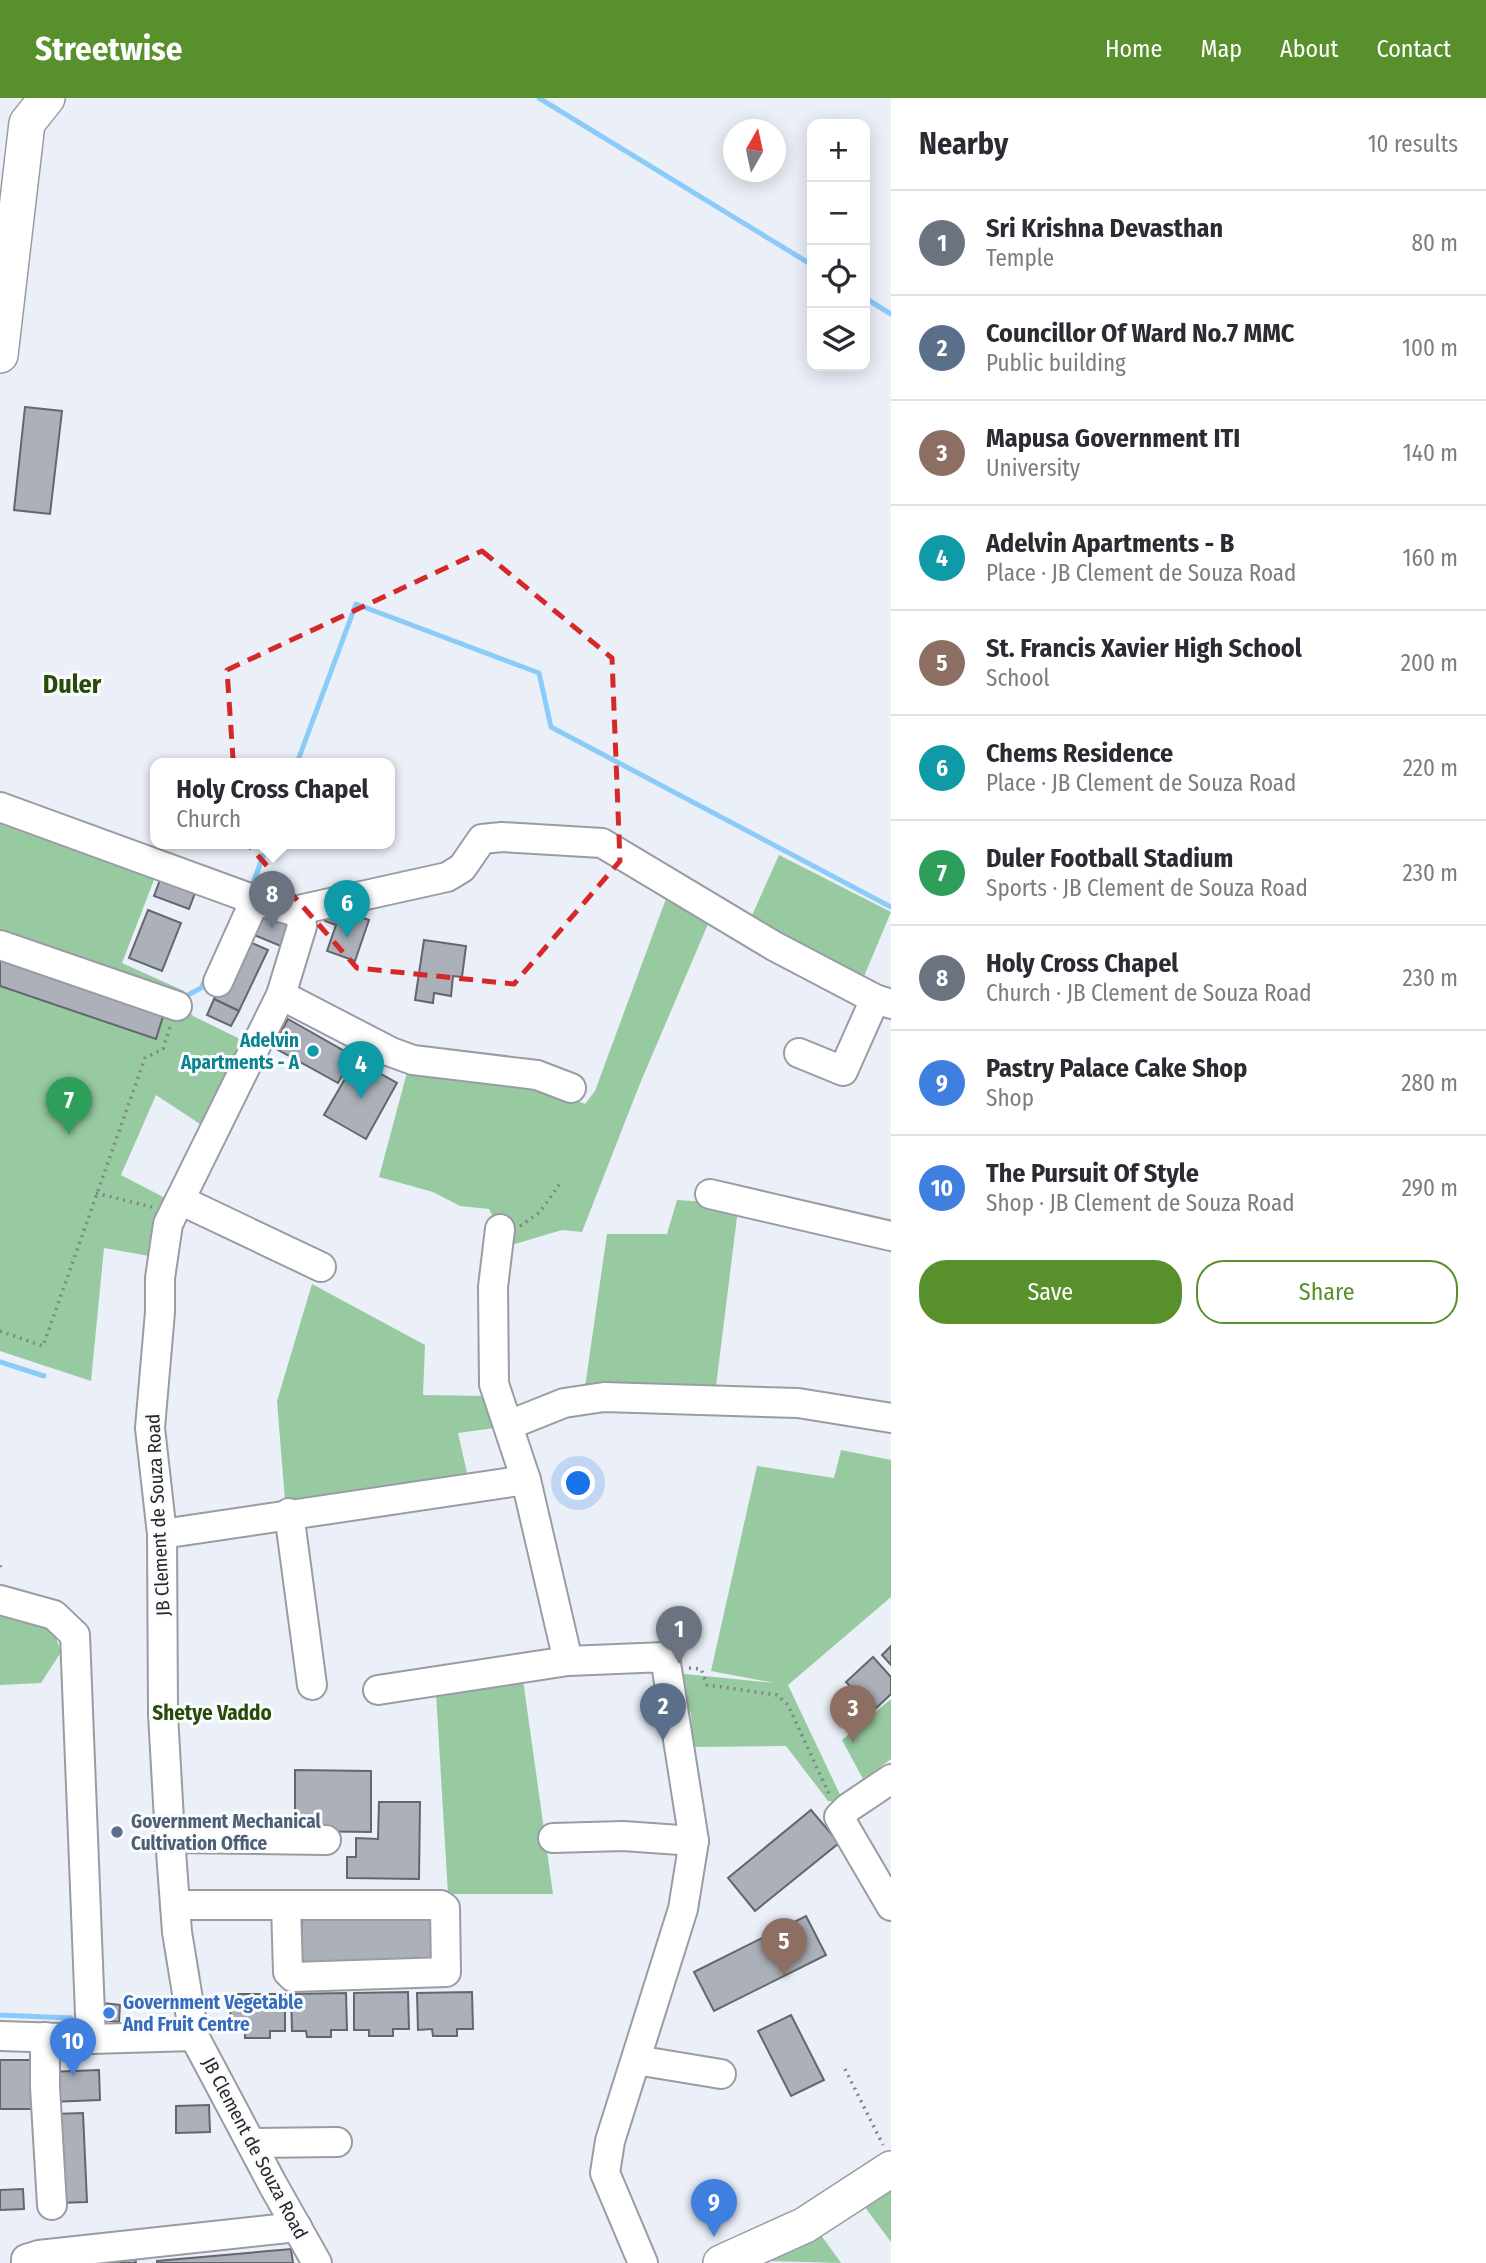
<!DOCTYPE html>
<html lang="en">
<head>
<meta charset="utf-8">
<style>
  body { margin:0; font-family:"Fira Sans Condensed",sans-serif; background:#f7f7f7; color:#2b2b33 }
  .controls { position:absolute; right:21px; top:21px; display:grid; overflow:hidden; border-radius:14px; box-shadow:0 4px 18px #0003 }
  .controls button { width:63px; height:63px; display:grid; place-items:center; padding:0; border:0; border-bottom:2px solid #e1e1e2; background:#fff; color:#2b2b33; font:35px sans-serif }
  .compass { position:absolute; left:723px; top:21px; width:63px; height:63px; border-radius:50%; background:#fff; box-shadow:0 4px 18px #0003; rotate:9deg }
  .you { position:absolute; left:579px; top:1386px; width:24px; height:24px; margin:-18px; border:5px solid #fff; border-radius:50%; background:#1a73e8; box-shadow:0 0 0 10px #1a73e833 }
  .badge { display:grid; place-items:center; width:46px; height:46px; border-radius:50%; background:#58902c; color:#fff; font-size:23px; font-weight:700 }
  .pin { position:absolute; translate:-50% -58px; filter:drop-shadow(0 2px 4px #0008) }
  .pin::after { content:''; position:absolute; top:37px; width:24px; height:21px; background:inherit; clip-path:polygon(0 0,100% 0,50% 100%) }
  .popup { position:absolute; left:150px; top:660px; width:245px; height:91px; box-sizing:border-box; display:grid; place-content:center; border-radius:14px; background:#fff; filter:drop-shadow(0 2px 5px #0005); font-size:23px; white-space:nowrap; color:#7c7c81 }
  .popup b { font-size:26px; color:#2b2b33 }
  .popup::after { content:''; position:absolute; left:50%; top:100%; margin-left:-14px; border:14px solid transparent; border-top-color:#fff }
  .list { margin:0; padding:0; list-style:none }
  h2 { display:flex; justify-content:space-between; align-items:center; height:91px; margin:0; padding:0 28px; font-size:30px }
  h2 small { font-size:23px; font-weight:400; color:#7c7c81 }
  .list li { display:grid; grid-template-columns:46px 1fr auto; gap:21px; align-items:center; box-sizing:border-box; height:105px; padding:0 28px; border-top:2px solid #e1e1e2 }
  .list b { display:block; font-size:26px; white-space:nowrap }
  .list p { margin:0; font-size:23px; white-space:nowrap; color:#7c7c81 }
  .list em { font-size:23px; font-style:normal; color:#7c7c81 }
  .actions { display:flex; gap:14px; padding:21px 28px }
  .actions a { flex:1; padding:16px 0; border:2px solid #58902c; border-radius:28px; text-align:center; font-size:24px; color:#58902c }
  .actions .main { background:#58902c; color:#fff }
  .icon { flex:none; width:38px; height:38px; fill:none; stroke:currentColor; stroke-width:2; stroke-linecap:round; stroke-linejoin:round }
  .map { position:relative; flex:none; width:891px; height:2165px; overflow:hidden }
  header { display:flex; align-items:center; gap:42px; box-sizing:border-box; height:98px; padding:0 35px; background:#58902c; color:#fff }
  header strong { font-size:33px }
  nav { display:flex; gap:38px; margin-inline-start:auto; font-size:24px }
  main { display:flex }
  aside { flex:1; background:#fff }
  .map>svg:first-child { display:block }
  .green { fill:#97caa0 }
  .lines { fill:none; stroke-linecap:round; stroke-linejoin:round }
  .stream { stroke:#8acbfa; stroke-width:5 }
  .building { fill:#acb0b8; stroke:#63666d; stroke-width:2 }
  .minor-casing { stroke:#999ca4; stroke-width:32 }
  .major-casing { stroke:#999ca4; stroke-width:38 }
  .path { stroke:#828489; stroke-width:3.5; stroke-dasharray:2 5; stroke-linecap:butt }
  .minor { stroke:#fff; stroke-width:28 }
  .major { stroke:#fff; stroke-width:35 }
  .marked { fill:none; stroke:#d62828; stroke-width:5; stroke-dasharray:14 9; stroke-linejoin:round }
  .culture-dot { fill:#0f9aa8; stroke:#fbfcfe; stroke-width:2.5 }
  .service-dot { fill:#5c6f8a; stroke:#fbfcfe; stroke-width:2.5 }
  .shop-dot { fill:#3f7fe0; stroke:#fbfcfe; stroke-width:2.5 }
  .labels { text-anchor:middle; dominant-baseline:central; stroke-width:6; stroke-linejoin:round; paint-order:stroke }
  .culture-label { font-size:19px; font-weight:bold; fill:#0d838f; stroke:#fbfcfe; text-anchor:end }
  .street-label { font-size:19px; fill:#27282b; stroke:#fbfcfe }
  .service-label { font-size:19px; font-weight:bold; fill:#4e5e75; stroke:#fbfcfe; text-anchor:start }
  .shop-label { font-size:19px; font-weight:bold; fill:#366cbe; stroke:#fbfcfe; text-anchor:start }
  .neighbourhood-label { font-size:21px; font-weight:bold; fill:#284b09; stroke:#fbfcfe }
  .district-label { font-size:26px; font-weight:bold; fill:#284b09; stroke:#fbfcfe }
</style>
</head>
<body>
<header>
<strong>Streetwise</strong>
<nav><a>Home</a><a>Map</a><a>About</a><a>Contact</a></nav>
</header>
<main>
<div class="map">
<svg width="891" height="2165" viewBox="0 0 891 2165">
  <rect width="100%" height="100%" fill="#ebeff7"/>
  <!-- green -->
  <g class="green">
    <polygon points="0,715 157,774 122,865 184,893 181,903 193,918 242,942 200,1026 156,997 121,1077 167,1101 155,1159 104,1150 91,1283 0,1253"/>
    <polygon points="779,757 891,814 862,883 750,822"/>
    <polygon points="667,798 708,826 639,988 582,1134 562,1132 508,1148 489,1111 460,1108 433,1094 379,1079 409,967 538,986 585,1006 595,993"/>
    <polygon points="677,1102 707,1104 738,1111 716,1288 585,1289 607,1136 667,1136"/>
    <polygon points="312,1186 425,1247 423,1297 486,1298 502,1329 458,1335 469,1384 285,1403 277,1303"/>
    <polygon points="841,1352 891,1362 891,1499 788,1587 844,1705 828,1703 786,1648 693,1649 691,1615 675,1575 775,1585 711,1573 757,1368 834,1380"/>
    <polygon points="0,1510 51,1526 61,1554 41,1585 0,1587"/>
    <polygon points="523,1582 553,1796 448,1796 436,1595"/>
    <polygon points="891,1601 891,1661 863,1681 842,1642"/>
    <polygon points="891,2089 891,2144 864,2108"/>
    <polygon points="821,2137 841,2165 770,2163"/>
  </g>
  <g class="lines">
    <!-- stream -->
    <g class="stream">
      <polyline points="539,0 812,167"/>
      <polyline points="865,200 891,216"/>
      <polyline points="297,665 356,506 539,575 551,629 891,809"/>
      <polyline points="253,785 268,745"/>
      <polyline points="188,897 201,890 207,878"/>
      <polyline points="0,1264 44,1278"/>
      <polyline points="0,1917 71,1920"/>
    </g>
  </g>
  <!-- building -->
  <g class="building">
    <polygon points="25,309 62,313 50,416 14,412"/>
    <polygon points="160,782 195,795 189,811 154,798"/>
    <polygon points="330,809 369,822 355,863 327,853 336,827 325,823"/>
    <polygon points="148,812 181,825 162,873 129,860"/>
    <polygon points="261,814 293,827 283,849 252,836"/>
    <polygon points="243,841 268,852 239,913 214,901"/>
    <polygon points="424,842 466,848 462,879 453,878 451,898 434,895 433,905 415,902"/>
    <polygon points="0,859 164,915 156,941 0,888"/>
    <polygon points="214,901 239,913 231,928 207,917"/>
    <polygon points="288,921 353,958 338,985 273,949"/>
    <polygon points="356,962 397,985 366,1041 324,1017"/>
    <polygon points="891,1548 891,1567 882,1557"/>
    <polygon points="873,1559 891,1579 891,1596 873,1613 846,1584"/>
    <polygon points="295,1672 371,1673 371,1734 295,1733"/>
    <polygon points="379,1704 420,1704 419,1781 347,1780 347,1759 356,1759 356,1740 378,1741"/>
    <polygon points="811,1712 839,1745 755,1813 728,1780"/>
    <polygon points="302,1817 444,1819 443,1872 301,1870"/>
    <polygon points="806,1818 826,1857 714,1913 694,1874"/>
    <polygon points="408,1894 409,1931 393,1931 393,1938 369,1938 369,1932 354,1932 354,1895"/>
    <polygon points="472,1894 473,1931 457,1931 457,1938 433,1938 432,1931 418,1932 417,1895"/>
    <polygon points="346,1895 347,1932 331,1932 331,1939 307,1939 306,1933 292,1933 291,1896"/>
    <polygon points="230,1896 285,1896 285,1933 270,1933 270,1940 245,1940 245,1933 231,1933"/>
    <polygon points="102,1905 120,1907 119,1924 100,1922"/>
    <polygon points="791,1917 824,1982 791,1998 758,1933"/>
    <polygon points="0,1962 37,1962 38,2011 0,2011"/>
    <polygon points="99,1972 100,2002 50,2004 48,1974"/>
    <polygon points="209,2007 210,2034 176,2035 176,2008"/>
    <polygon points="83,2015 87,2104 58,2105 54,2016"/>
    <polygon points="23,2091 24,2111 0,2112 0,2092"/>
    <polygon points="291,2151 293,2165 157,2165 157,2163"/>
    <polygon points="135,2159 136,2165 103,2165"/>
  </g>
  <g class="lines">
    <!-- minor casing -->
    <g class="minor-casing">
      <g id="minor">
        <polyline points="0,709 255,802 294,813 301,820 302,828 281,897 168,1126 160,1180 160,1214 150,1330 162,1436 163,1616 170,1740 177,1834 194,1938 273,2087 317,2165"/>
        <polyline points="294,813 447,779 462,770 482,741 502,739 602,745 774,848 875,901 891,906"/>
        <polyline points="0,847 177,908"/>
        <polyline points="218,884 255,802"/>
        <polyline points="281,897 391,954 413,962 537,977 571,990"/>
        <polyline points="799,955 843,973 875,901"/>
        <polyline points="710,1096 891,1138"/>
        <polyline points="180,1102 321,1169"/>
        <polyline points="500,1131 493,1189 494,1286 526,1382 568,1563 665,1559 694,1743 683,1811 610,2043 605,2075 643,2165"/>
        <polyline points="509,1327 564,1305 604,1299 798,1305 891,1320"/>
        <polyline points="289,1415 312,1587"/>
        <polyline points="162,1436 526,1382"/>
        <polyline points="0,1502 54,1517 75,1537 91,1941"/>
        <polyline points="378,1592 568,1563"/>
        <polyline points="891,1681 848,1710 839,1719 891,1808"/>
        <polyline points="170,1740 326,1742"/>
        <polyline points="553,1740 623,1738 694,1743"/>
        <polyline points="175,1807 441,1807 445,1810 446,1874 293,1879 288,1874 286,1807"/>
        <polyline points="0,1938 91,1941 194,1938"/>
        <polyline points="45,1939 45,1989 52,2107"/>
        <polyline points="636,1962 721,1976"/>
        <polyline points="251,2045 337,2044"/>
        <polyline points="26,2165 26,2161 39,2157 297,2129"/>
      </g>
    </g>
    <!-- major casing -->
    <g class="major-casing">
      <g id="major">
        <polyline points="0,257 27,25 47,0"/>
        <polyline points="721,2165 805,2127 891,2071"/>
      </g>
    </g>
    <!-- path -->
    <g class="path">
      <polyline points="96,1095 152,1109"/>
      <polyline points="520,1128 540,1114 561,1084"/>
      <polyline points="0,1233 43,1248 145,960 163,951 170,929"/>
      <polyline points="0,1469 1,1466"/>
      <polyline points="689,1570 701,1571 707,1587 777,1597 788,1607 829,1696"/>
      <polyline points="845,1971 883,2047"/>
    </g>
    <!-- minor -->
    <use href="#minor" class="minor"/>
    <!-- major -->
    <use href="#major" class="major"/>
  </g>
  <!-- marked area -->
  <path class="marked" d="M 482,453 L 612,560 L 620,763 L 514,886 L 357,870 L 238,735 L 227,572 Z"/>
  <!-- markers -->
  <circle class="culture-dot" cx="313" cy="953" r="7"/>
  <circle class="service-dot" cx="117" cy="1734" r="7"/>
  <circle class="shop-dot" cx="109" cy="1915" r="7"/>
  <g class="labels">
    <!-- culture labels -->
    <g class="culture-label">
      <text x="299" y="942">Adelvin<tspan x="299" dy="22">Apartments - A</tspan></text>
    </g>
    <!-- street labels -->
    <g class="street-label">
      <text transform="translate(158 1417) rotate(-93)">JB Clement de Souza Road</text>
      <text transform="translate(255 2050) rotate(62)">JB Clement de Souza Road</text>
    </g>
    <!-- service labels -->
    <g class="service-label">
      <text x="131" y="1723">Government Mechanical<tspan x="131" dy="22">Cultivation Office</tspan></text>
    </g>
    <!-- shop labels -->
    <g class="shop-label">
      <text x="123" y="1904">Government Vegetable<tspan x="123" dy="22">And Fruit Centre</tspan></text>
    </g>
    <!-- neighbourhood labels -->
    <g class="neighbourhood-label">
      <text x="212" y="1615">Shetye Vaddo</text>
    </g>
    <!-- district labels -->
    <g class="district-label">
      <text x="72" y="586">Duler</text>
    </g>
  </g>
</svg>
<div class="controls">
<button>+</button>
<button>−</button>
<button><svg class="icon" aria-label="locate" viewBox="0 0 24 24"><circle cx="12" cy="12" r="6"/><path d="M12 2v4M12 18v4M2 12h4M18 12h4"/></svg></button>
<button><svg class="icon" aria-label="layers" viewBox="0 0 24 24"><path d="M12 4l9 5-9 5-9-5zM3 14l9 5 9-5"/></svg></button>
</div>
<svg class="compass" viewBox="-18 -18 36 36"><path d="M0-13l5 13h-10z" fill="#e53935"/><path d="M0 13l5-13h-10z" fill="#7c7c81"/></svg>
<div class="you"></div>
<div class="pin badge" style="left:679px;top:1566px;background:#6b7280">1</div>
<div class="pin badge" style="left:663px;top:1643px;background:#5c6f8a">2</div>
<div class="pin badge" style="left:853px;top:1645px;background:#8d6e63">3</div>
<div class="pin badge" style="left:361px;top:1001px;background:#0f9aa8">4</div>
<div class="pin badge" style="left:784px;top:1878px;background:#8d6e63">5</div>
<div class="pin badge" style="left:347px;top:840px;background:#0f9aa8">6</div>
<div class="pin badge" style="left:69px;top:1037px;background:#2e9e5b">7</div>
<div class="pin badge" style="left:272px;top:831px;background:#6b7280">8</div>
<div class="popup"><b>Holy Cross Chapel</b>Church</div>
<div class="pin badge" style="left:714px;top:2139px;background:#3f7fe0">9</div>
<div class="pin badge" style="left:73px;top:1978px;background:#3f7fe0">10</div>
</div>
<aside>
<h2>Nearby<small>10 results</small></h2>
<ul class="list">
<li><span class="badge" style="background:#6b7280">1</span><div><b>Sri Krishna Devasthan</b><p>Temple</p></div><em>80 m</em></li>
<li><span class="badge" style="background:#5c6f8a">2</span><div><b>Councillor Of Ward No.7 MMC</b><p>Public building</p></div><em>100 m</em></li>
<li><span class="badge" style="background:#8d6e63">3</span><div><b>Mapusa Government ITI</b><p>University</p></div><em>140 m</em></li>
<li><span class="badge" style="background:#0f9aa8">4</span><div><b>Adelvin Apartments - B</b><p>Place · JB Clement de Souza Road</p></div><em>160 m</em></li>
<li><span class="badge" style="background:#8d6e63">5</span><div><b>St. Francis Xavier High School</b><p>School</p></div><em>200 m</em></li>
<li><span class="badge" style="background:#0f9aa8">6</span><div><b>Chems Residence</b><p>Place · JB Clement de Souza Road</p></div><em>220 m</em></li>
<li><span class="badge" style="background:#2e9e5b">7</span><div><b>Duler Football Stadium</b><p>Sports · JB Clement de Souza Road</p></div><em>230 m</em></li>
<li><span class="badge" style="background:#6b7280">8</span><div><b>Holy Cross Chapel</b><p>Church · JB Clement de Souza Road</p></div><em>230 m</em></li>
<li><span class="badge" style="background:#3f7fe0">9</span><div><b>Pastry Palace Cake Shop</b><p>Shop</p></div><em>280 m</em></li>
<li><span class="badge" style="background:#3f7fe0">10</span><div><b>The Pursuit Of Style</b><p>Shop · JB Clement de Souza Road</p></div><em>290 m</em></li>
</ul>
<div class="actions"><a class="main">Save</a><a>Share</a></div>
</aside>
</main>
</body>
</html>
